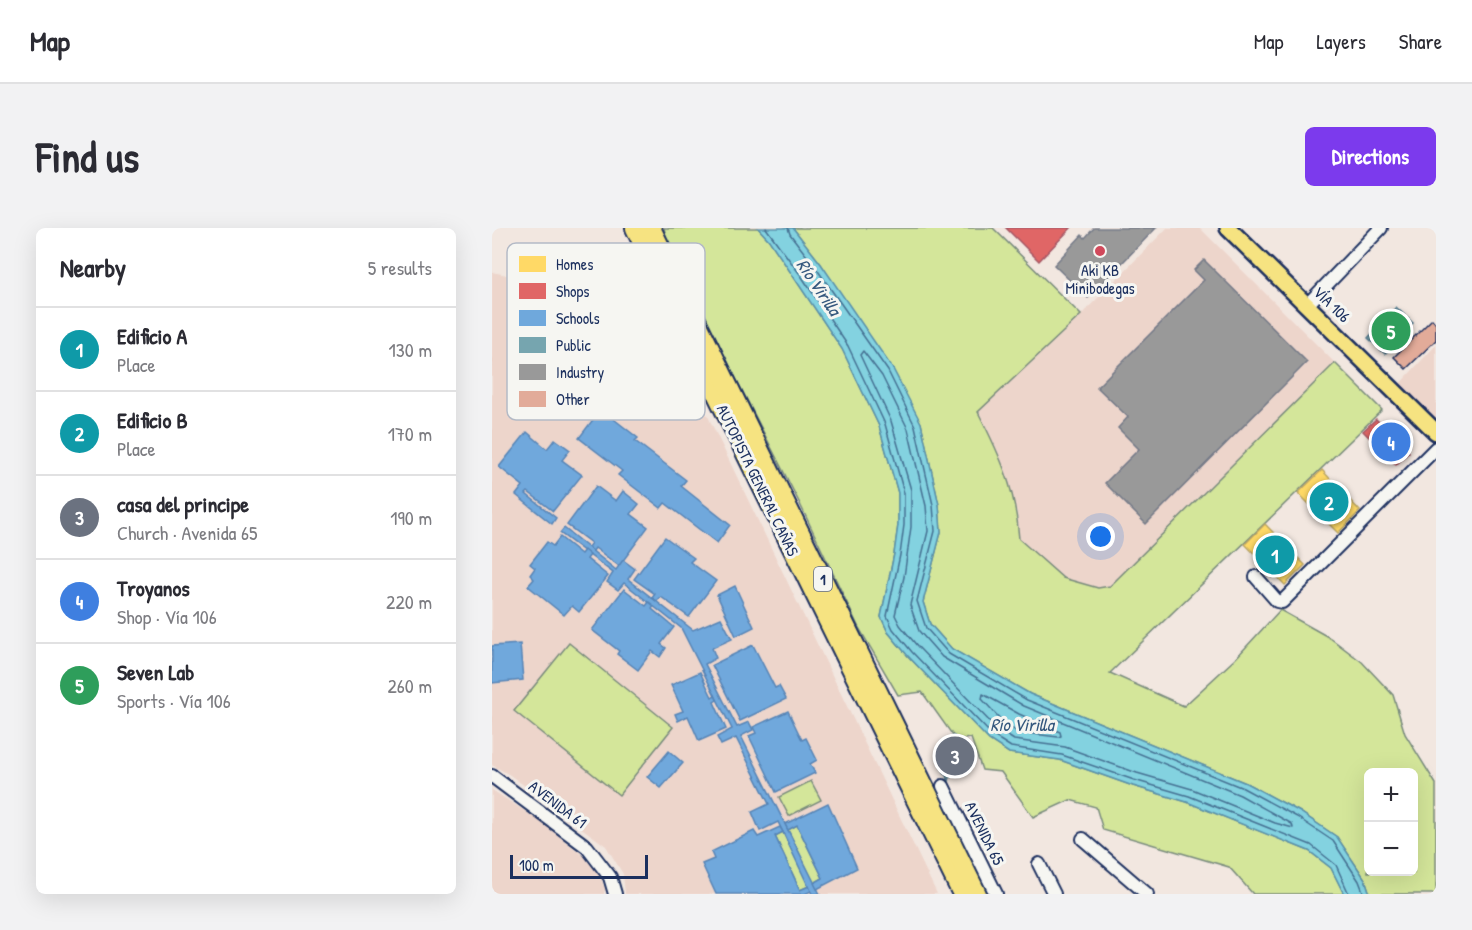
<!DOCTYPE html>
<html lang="en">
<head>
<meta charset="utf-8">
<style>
  body { margin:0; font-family:"Patrick Hand",sans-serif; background:#f2f2f3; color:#2b2b33 }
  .controls { position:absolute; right:18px; bottom:18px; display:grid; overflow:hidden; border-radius:9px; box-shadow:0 6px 24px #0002 }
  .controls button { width:54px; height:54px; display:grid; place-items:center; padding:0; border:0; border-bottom:2px solid #e1e1e2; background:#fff; color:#2b2b33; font:30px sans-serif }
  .scale { position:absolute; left:18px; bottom:15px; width:138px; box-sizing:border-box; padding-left:6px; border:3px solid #1b2f5e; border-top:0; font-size:16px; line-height:21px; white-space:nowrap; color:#1b2f5e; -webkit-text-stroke:4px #f6f6f2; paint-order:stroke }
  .you { position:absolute; left:609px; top:309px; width:21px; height:21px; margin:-15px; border:4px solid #fff; border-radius:50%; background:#1a73e8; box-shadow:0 0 0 9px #1a73e833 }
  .badge { display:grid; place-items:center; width:39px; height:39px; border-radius:50%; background:#7c3aed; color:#fff; font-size:20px; font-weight:700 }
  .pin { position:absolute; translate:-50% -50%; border:3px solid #fff; box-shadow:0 2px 6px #0006 }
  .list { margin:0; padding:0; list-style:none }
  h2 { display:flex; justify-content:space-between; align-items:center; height:78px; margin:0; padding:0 24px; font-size:26px }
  h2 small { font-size:20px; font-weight:400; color:#7c7c81 }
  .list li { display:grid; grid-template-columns:39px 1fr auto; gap:18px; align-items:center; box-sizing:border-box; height:84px; padding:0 24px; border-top:2px solid #e1e1e2 }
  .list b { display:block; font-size:22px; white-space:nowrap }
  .list p { margin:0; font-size:20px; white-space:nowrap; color:#7c7c81 }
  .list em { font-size:20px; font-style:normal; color:#7c7c81 }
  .map { position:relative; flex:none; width:944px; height:666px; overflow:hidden; border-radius:9px }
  header { display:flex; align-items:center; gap:36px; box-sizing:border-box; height:84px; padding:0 30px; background:#fff; border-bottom:2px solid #e1e1e2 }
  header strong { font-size:28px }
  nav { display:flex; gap:33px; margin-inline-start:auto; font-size:21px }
  .intro { display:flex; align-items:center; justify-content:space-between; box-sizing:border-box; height:144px; padding:0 36px }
  h1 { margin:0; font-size:42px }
  .button { padding:15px 27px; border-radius:9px; background:#7c3aed; color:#fff; font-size:21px; font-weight:700 }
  main { display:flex; gap:36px; padding:0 36px }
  aside { flex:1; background:#fff; border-radius:9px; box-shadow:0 6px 24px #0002 }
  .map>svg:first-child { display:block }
  .built { fill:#edd5cb }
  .green { fill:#d4e69a; stroke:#788a7c; stroke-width:1.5; fill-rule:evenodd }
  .water { fill:#83d2e0; stroke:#5991ac; stroke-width:1.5 }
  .homes { fill:#ffd966; stroke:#bba664; stroke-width:1.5 }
  .shops { fill:#e06666; stroke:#a55664; stroke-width:1.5 }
  .schools { fill:#6fa8dc; stroke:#5684b6; stroke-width:1.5 }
  .public { fill:#76a5af; stroke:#5b8297; stroke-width:1.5 }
  .industry { fill:#999; stroke:#737987; stroke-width:1.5 }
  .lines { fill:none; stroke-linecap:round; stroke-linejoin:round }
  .shore { stroke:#457092; stroke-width:1.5 }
  .building { fill:#e2ab99; stroke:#1b2f5e; stroke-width:1.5 }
  .minor-casing { stroke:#1b2f5e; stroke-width:16 }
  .major-casing { stroke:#1b2f5e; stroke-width:20 }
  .highway-casing { stroke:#1b2f5e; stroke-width:22 }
  .minor { stroke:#f6f6f2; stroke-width:12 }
  .major { stroke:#f6e381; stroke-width:15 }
  .highway { stroke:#f6e381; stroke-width:18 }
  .poi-dot { fill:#d1495b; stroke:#f6f6f2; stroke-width:2 }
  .labels { text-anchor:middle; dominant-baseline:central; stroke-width:6; stroke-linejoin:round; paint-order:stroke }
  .shield { fill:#f6f6f2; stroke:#5d6b8a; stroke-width:1.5 }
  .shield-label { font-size:15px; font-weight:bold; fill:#1b2f5e }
  .poi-label { font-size:16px; fill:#1b2f5e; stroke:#f6f6f2 }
  .street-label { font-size:16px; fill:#1b2f5e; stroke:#f6f6f2 }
  .water-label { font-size:18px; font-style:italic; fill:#35587e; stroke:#f6f6f2 }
  .key { fill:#f6f6f2; stroke:#b4bac6; stroke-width:1.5 }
  .key-label { font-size:16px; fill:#1b2f5e }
</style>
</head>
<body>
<header>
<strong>Map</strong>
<nav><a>Map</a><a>Layers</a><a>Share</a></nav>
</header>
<div class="intro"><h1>Find us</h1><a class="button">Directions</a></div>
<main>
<aside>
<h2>Nearby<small>5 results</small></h2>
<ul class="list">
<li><span class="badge" style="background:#0f9aa8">1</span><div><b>Edificio A</b><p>Place</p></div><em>130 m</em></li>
<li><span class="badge" style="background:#0f9aa8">2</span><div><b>Edificio B</b><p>Place</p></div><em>170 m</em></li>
<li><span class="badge" style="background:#6b7280">3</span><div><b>casa del principe</b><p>Church · Avenida 65</p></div><em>190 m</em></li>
<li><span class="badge" style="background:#3f7fe0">4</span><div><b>Troyanos</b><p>Shop · Vía 106</p></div><em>220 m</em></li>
<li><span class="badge" style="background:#2e9e5b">5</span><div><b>Seven Lab</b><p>Sports · Vía 106</p></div><em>260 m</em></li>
</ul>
</aside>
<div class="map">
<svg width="944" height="666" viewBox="0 0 944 666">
  <rect width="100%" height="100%" fill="#f2e7e0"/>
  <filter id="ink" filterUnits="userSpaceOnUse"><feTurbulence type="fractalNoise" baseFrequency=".0167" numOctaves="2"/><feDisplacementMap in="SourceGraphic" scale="12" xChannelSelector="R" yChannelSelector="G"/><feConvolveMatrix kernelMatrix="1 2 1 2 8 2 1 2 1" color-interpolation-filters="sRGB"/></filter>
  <g filter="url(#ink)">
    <!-- built -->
    <g class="built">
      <polygon points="675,0 708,0 843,135 618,358 606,360 571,350 527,311 525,284 486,184 589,87"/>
      <polygon points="133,22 189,132 445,666 133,666 131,646 114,618 18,547 0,537 0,44 49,54"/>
      <polygon points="944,117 944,204 902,162"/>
      <polygon points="0,562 45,591 92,628 107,645 113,661 112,666 0,666"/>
    </g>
    <!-- green -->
    <g class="green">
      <polygon points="172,0 266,0 277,12 350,121 387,198 406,265 406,297 402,326 389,389 396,404 416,428 497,512 517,525 568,532 641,558 695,574 817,623 839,640 852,666 761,666 737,639 611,602 604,579 578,572 541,589 509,544 490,542 479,510 464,512 430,464 406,467 367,400 307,274 176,17"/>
      <path d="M 301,0 L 501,0 L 589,87 L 486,184 C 508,227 524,262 527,311 L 571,350 L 606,360 L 618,358 L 843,135 L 890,182 L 618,445 L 692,478 L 743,431 L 788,382 L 838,410 L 870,434 L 901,467 L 913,506 L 944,556 L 944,666 L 878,666 L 873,651 L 845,609 L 808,584 L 754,555 L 538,466 L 460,421 L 438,396 L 431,374 L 449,304 L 447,277 L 429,195 L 329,36 ZM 876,544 L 922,544 L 922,644 L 876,644 Z"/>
      <polygon points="77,415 181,499 127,567 22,483"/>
      <polygon points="319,553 329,572 297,588 287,569"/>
      <polygon points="305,597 331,650 322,655 296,602"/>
      <polygon points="291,604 317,658 308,662 283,608"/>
    </g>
    <!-- water -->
    <polygon class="water" points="266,0 301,0 329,36 401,141 429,195 447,277 449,304 431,374 438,396 460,421 538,466 754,555 808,584 845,609 873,651 878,666 852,666 839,640 817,623 695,574 641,558 568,532 517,525 497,512 416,428 396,404 389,389 402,326 406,297 406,265 387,198 350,121 277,12"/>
    <!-- homes -->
    <g class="homes">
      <polygon points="830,242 868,283 846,305 806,265"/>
      <polygon points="773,296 813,337 793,357 753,316"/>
    </g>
    <!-- shops -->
    <g class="shops">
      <polygon points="514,0 579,0 547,33"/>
      <polygon points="884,191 917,224 904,237 871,203"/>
    </g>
    <!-- schools -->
    <g class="schools">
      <polygon points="109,181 146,210 143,213 194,252 189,258 238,297 225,315 173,275 169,280 126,247 130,243 87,210"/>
      <polygon points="35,204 55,221 63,211 78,222 70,232 90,247 61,283 36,264 34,266 64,290 60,296 24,267 31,258 7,239"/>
      <polygon points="104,258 124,273 131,263 147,276 139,286 156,299 127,338 103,320 101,323 96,319 99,315 75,297"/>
      <polygon points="72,300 124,342 131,332 143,341 136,351 201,402 229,390 240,411 220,420 224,430 213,436 245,499 257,494 261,502 249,508 328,666 320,666 286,594 268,603 260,584 277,576 244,510 229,517 225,509 240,501 189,400 132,355 126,362 115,354 121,345 68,305"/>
      <polygon points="68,309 89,326 92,322 98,327 95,331 116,348 87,384 80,378 72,387 36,358 42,351 38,347 43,340 38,336 55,314 61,318"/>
      <polygon points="173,309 202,330 198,334 224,353 197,389 169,369 165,373 160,370 163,366 142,351"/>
      <polygon points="243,358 262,399 244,408 225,367"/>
      <polygon points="132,361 154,378 157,374 162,378 160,381 182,399 169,416 174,420 168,429 160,423 146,442 125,426 127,423 100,402"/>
      <polygon points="28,416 31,452 0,455 0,418"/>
      <polygon points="261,417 283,460 287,458 294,471 248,493 220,437"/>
      <polygon points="208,444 220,469 223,467 225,472 222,474 234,501 207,513 196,488 186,493 183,486 191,483 179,457"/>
      <polygon points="296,483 310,512 314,510 325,532 318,536 323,545 284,564 257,508 264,505 261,499"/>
      <polygon points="177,523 191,535 169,560 155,549"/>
      <polygon points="336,575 365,640 325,661 322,655 331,650 305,597 296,602 293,596"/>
      <polygon points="288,599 291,604 283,608 308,662 317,658 319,663 313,666 224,666 210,636 222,631 219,624 262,603 266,609"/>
    </g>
    <!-- public -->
    <g class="public">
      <polygon points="904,79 921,95 893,126 876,110"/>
      <polygon points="462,508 477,540 458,549 457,554 447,533 456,529 449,514"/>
    </g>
    <!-- industry -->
    <g class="industry">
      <polygon points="602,0 664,0 596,70 562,37 590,7 593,10"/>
      <polygon points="712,32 815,134 654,296 613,255 647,221 626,200 636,189 605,159 712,52 702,42"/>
    </g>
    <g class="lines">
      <!-- shore -->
      <g class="shore">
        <polyline points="274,0 310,49 356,118 393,196 412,265 412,297 408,327 395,388 401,401 420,424 500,507 519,519 570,527 642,552 697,568 819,617 844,637 857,666"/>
        <polyline points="296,0 298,6 324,40 396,143 423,198 441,277 443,303 425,373 434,400 457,426 535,472 751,560 805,589 841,613 867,653 872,666"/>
        <polygon points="371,123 390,148 416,201 434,278 436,303 418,377 427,403 450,429 532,478 748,567 800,596 801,600 783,595 700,561 645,545 573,519 522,512 505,501 426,419 408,397 403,387 412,349 419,299 419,262 399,193 368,127"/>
        <polygon points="491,466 527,486 568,504 569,508 566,509 525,504 511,494 490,471"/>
      </g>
    </g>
    <!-- building -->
    <polygon class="building" points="940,91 944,96 944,112 914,141 902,129"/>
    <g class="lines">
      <!-- minor casing -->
      <g class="minor-casing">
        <g id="minor">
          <polyline points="815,77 889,0"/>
          <polyline points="764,349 785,373 790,374 944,220"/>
          <polyline points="0,548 95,619 118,649 123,666"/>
          <polyline points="451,558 504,666"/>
          <polyline points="591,611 655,666"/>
          <polyline points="547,636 562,666"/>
        </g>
      </g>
      <!-- major casing -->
      <g class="major-casing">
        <polyline id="major" points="736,0 944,204"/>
      </g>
      <!-- highway casing -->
      <g class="highway-casing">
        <g id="highway">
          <polyline points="143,0 470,666"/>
          <polyline points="159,0 485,666"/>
        </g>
      </g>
      <!-- minor -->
      <use href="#minor" class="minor"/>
      <!-- major -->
      <use href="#major" class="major"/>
      <!-- highway -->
      <use href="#highway" class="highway"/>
    </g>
  </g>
  <!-- markers -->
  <circle class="poi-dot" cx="608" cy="23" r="6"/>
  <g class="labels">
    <!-- shield labels -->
    <rect class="shield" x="322" y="339" width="18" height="24" rx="4.5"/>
    <g class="shield-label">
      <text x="331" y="351">1</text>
    </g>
    <!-- poi labels -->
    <g class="poi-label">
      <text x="608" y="42">Aki KB<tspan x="608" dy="18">Minibodegas</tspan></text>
    </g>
    <!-- street labels -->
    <g class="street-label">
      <text transform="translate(840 76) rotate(44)">VÍA 106</text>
      <text transform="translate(266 252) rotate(64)">AUTOPISTA GENERAL CAÑAS</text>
      <text transform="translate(66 576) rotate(37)">AVENIDA 61</text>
      <text transform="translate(493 605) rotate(64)">AVENIDA 65</text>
    </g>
    <!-- water labels -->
    <g class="water-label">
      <text transform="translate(327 59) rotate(56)">Río Virilla</text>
      <text x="530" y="496">Río Virilla</text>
    </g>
  </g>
  <!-- legend -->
  <rect x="15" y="15" width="198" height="177" rx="9" class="key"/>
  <rect x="27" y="28" width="27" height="16" fill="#ffd966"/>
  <rect x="27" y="55" width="27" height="16" fill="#e06666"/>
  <rect x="27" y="82" width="27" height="16" fill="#6fa8dc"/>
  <rect x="27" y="109" width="27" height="16" fill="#76a5af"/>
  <rect x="27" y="136" width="27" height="16" fill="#999"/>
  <rect x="27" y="163" width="27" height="16" fill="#e2ab99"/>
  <g class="key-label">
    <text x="64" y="42">Homes</text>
    <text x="64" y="69">Shops</text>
    <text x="64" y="96">Schools</text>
    <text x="64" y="123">Public</text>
    <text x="64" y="150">Industry</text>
    <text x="64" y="177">Other</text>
  </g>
</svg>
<div class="controls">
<button>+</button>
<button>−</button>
</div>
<div class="scale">100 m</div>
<div class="you"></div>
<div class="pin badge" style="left:783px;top:327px;background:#0f9aa8">1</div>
<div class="pin badge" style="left:837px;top:274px;background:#0f9aa8">2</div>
<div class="pin badge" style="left:463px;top:528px;background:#6b7280">3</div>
<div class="pin badge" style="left:899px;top:214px;background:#3f7fe0">4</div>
<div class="pin badge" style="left:899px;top:103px;background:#2e9e5b">5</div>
</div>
</main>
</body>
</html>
